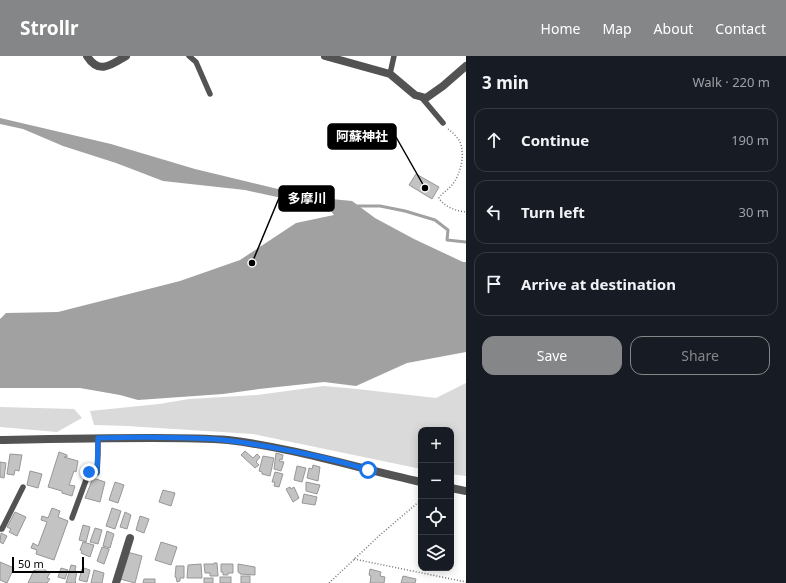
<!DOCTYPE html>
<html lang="en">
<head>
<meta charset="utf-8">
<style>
  body { margin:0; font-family:"Noto Sans","Noto Sans JP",sans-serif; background:#20242c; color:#f1f3f6 }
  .controls { position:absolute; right:12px; bottom:12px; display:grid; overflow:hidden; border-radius:8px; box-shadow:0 2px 10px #0003 }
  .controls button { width:36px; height:36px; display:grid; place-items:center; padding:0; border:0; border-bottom:1px solid #363941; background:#171b24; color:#f1f3f6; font:20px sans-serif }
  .scale { position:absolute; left:12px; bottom:10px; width:72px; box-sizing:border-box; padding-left:4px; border:2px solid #000; border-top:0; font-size:11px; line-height:14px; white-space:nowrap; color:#000; -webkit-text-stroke:3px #fff; paint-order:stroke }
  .stop { position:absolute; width:12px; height:12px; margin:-9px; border:3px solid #1a73e8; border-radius:50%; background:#fff }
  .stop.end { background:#1a73e8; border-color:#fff; box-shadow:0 1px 4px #0008 }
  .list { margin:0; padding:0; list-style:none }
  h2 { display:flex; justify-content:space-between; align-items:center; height:52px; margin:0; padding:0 16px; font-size:17px }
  h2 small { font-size:13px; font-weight:400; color:#9ea1a6 }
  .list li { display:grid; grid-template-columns:26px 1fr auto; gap:12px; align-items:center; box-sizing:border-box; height:64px; margin:0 8px 8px; padding:0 8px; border:1px solid #363941; border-radius:12px }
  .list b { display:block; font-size:15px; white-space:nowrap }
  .list em { font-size:13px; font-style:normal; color:#9ea1a6 }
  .actions { display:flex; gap:8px; padding:12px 16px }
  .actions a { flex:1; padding:9px 0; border:1px solid #858687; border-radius:12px; text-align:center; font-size:14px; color:#858687 }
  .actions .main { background:#858687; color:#fff }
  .icon { flex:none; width:22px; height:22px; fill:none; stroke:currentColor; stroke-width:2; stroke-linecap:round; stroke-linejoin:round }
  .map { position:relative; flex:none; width:466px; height:527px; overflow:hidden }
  header { display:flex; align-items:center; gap:24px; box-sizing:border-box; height:56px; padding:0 20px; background:#858687; color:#fff }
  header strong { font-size:19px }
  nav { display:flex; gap:22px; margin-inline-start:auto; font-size:14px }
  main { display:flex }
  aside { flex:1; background:#171b24 }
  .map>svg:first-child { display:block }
  .green { fill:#dadada }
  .water { fill:#a1a1a1 }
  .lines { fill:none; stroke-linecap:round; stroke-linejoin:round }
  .stream { stroke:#a1a1a1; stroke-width:3 }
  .building { fill:#c3c3c3; stroke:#979797 }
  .path { stroke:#757575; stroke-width:1.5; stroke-dasharray:1 2; stroke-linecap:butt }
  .lane { stroke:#535353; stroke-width:5.5 }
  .street { stroke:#535353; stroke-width:8 }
  .route { stroke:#1a73e8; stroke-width:5 }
  .leader { fill:none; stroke:#000; stroke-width:1.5 }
  .callout-dot { fill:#000; stroke:#fff; stroke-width:1.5 }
  .callout { fill:#000; stroke:#000; stroke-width:1.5 }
  .callout-label { font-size:13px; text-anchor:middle; font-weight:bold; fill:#fff }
</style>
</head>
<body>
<header>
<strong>Strollr</strong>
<nav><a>Home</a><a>Map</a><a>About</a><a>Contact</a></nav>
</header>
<main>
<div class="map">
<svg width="466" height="527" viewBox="0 0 466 527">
  <rect width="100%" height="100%" fill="#fff"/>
  <!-- green -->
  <g class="green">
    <polygon points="466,327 466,420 451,418 451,374 421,374 421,413 253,378 127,370 94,369 90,355 159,348 189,343 257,339 324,330 357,333 436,342"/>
    <polygon points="0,351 74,353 82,362 57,376 0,371"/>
  </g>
  <!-- water -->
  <polygon class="water" points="0,62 111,88 195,113 311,141 352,145 375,162 414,183 463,206 466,206 466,296 407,307 356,330 324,326 259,333 223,338 138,344 120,339 80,332 0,332 0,263 6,257 58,256 180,225 240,204 296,167 334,159 328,152 245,134 163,125 116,107 63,90 23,73 0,68"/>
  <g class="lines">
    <!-- stream -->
    <polyline class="stream" points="355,150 380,150 405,155 435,164 448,174 447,184 466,186"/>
  </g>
  <!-- building -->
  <g class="building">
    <polygon points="416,118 439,131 432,143 409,129"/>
    <polygon points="245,395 253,402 257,398 260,401 256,406 259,409 255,412 241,399"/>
    <polygon points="59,396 67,399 67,401 64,401 78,405 76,416 74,415 69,429 75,430 72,440 62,437 62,435 48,431"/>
    <polygon points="276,397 283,399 282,404 280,403 279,405 284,406 281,415 274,413"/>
    <polygon points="10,398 22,399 19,415 15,414 14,419 7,418"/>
    <polygon points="263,400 274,402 270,420 262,418 262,416 259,415"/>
    <polygon points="0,406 6,407 4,422 0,421"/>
    <polygon points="313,409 320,411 318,425 307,422 309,412 312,413"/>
    <polygon points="297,410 306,412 302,426 294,424"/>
    <polygon points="30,415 42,418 38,432 27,429"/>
    <polygon points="275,416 283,418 279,431 274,430 275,426 272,426"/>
    <polygon points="93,422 105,426 100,446 85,442"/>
    <polygon points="115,426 124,429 118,447 109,444"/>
    <polygon points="306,426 320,429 317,438 306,435"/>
    <polygon points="290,431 291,433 294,431 299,442 293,446 286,433"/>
    <polygon points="163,434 175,437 171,450 159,446"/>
    <polygon points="304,438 317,441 315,449 302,447"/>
    <polygon points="52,452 60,455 58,461 68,465 54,504 36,498 37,494 31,492 33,487 38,490 47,466 41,464 42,460 48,462"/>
    <polygon points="112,452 121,455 115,473 106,470"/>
    <polygon points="15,456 26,461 17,480 9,476 11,473 7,471"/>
    <polygon points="125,456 131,459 127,473 120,471"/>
    <polygon points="140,460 149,463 144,477 136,474"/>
    <polygon points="83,469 90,471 86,486 79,484"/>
    <polygon points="95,472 102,474 98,488 90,486"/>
    <polygon points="107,475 114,478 110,492 103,490"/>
    <polygon points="1,477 7,480 3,488 0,486"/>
    <polygon points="83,486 94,489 90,501 81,497 82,495 80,494"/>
    <polygon points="161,486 177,491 171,509 155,504"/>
    <polygon points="102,491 109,493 109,494 104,508 97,505"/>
    <polygon points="127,496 142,500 135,527 120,523"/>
    <polygon points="0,506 14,512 7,527 0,524"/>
    <polygon points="214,507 217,507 218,520 210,520 210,517 205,517 204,508 214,508"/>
    <polygon points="201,508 202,522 187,522 188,509"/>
    <polygon points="221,508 233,508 233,517 228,517 228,519 223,519 223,516 221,516"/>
    <polygon points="238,508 255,511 255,519 240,518 240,517 238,516"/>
    <polygon points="71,509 76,510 75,514 77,516 75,525 76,526 75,527 66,527"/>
    <polygon points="38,510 50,517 47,522 50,523 47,527 28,527 34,514 35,515"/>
    <polygon points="176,510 184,510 184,522 180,522 180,525 177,526 176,521 175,521"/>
    <polygon points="61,512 68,514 65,523 58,521"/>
    <polygon points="84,512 90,514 87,526 79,524 82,513 83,514"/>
    <polygon points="370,513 381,516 380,520 385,521 384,527 370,527 371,520 369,519"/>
    <polygon points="94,514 104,517 102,527 91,527"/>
    <rect x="241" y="520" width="9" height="7"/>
    <polygon points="403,520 416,523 415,527 401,527"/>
    <rect x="220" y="521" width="11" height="6"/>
    <rect x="204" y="522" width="9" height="5"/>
    <polygon points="144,523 155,523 155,527 143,527"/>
  </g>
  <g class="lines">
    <!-- path -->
    <g class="path">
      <path d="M 448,73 C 452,76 456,80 459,84 C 466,97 461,118 452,129 C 448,134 443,136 439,142 C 444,151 457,155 466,156"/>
      <polyline points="354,503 466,526"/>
      <polyline points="329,527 380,479 421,444"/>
    </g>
    <!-- lane -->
    <g class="lane">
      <polyline points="189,0 196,6 210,38"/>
      <polyline points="390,18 394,0"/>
      <polyline points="422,42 443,67"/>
      <polyline points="72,462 89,416 97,417 98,398 98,382"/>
      <polyline points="0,473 2,473 23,431"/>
    </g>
    <!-- street -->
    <g class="street">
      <path d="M 87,0 C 99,19 111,9 126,0"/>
      <polyline points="325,0 390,18 415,39 426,42 443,30 466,10"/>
      <path d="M 0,384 C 51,383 101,382 152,382 C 177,382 203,382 228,384 C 294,392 357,412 421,426"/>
      <polyline points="451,432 466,435"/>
      <polyline points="116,527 130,482"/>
    </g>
  </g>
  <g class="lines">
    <!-- route -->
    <path class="route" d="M 89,416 L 97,417 L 98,382 C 136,381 175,381 213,383 C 241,385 270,391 297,396 C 321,401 345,406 368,414"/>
  </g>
  <!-- callouts -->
  <path class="leader" d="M425 132L396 81M252 207L279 142"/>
  <g class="callout-dot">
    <circle cx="425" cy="132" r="4"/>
    <circle cx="252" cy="207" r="4"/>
  </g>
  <g class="callout">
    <rect x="328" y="68" width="68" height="25" rx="4"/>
    <rect x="279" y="130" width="55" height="25" rx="4"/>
  </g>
  <g class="callout-label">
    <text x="362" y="85">阿蘇神社</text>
    <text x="307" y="147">多摩川</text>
  </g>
</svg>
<div class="controls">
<button>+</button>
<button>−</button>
<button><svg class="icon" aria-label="locate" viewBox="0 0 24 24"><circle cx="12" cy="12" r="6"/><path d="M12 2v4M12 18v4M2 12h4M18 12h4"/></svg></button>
<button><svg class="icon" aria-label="layers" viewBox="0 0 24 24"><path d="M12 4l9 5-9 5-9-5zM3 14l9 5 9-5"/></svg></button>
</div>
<div class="scale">50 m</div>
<div class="stop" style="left:368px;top:414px"></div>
<div class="stop end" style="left:89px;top:416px"></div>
</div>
<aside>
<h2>3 min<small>Walk · 220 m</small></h2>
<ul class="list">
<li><svg class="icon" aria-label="ahead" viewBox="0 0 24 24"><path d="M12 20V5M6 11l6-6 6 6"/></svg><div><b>Continue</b></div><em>190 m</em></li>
<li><svg class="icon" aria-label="left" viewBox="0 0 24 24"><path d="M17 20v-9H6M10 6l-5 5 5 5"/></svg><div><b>Turn left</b></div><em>30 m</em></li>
<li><svg class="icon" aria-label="arrive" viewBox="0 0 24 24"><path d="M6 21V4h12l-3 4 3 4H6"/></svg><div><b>Arrive at destination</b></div></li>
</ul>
<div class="actions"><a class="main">Save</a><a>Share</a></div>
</aside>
</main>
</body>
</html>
